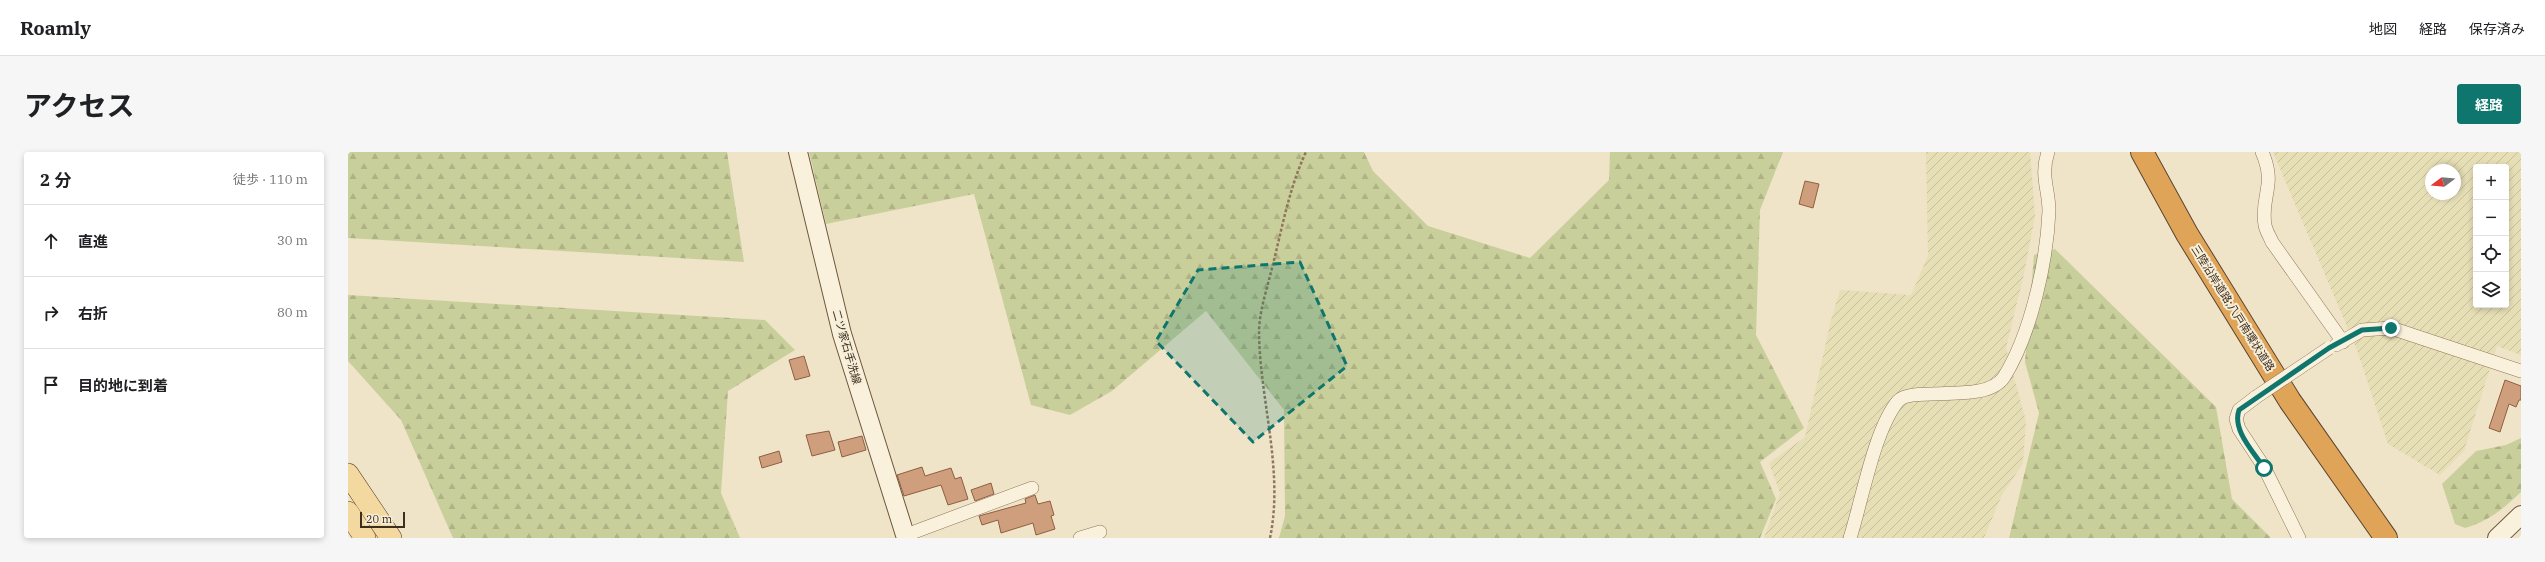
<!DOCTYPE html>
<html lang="ja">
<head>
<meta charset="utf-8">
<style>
  body { margin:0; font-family:"IBM Plex Serif","Noto Sans JP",serif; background:#f6f6f6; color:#202124 }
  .controls { position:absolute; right:12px; top:12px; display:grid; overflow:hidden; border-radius:4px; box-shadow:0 2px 6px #0003 }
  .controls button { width:36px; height:36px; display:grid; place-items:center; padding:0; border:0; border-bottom:1px solid #e0e0e0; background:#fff; color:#202124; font:20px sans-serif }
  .compass { position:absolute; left:2077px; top:12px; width:36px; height:36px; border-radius:50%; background:#fff; box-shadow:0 2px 6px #0003; rotate:254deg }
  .scale { position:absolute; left:12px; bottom:10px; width:45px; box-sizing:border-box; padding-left:4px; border:2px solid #3d2e20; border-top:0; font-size:11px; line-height:14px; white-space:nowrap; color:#3d2e20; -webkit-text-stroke:3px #f7eed8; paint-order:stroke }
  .stop { position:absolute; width:12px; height:12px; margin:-9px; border:3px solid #0f766e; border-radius:50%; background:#fff }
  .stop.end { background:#0f766e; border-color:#fff; box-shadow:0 1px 4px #0008 }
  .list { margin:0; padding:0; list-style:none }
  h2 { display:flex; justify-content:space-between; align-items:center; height:52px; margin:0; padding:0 16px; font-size:17px }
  h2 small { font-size:13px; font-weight:400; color:#757577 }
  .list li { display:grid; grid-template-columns:26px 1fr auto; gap:12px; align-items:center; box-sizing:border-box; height:72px; padding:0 16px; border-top:1px solid #e0e0e0 }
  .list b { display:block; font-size:15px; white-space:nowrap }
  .list em { font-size:13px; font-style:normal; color:#757577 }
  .icon { flex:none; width:22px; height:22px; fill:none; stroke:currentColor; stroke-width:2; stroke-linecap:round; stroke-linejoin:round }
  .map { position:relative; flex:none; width:2173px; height:386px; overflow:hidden; border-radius:4px }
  header { display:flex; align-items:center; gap:24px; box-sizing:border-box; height:56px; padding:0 20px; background:#fff; border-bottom:1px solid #e0e0e0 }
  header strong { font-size:19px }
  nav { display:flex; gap:22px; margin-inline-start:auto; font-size:14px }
  .intro { display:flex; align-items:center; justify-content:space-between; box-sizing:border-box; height:96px; padding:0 24px }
  h1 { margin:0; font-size:28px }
  .button { padding:10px 18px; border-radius:4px; background:#0f766e; color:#fff; font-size:14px; font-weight:700 }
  main { display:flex; gap:24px; padding:0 24px }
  aside { flex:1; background:#fff; border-radius:4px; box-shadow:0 2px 6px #0003 }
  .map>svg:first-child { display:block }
  .farmland { fill:url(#farmland-furrows); fill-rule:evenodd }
  .forest { fill:url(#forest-firs) }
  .building { fill:#cf9f7d; stroke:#8d5f41 }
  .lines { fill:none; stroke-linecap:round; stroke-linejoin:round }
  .street-casing { stroke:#8d765c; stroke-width:14 }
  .secondary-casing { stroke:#6f573f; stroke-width:20 }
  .primary-casing { stroke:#5b4430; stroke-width:22 }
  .highway-casing { stroke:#5b4430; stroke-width:24 }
  .path { stroke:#8d765c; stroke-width:2.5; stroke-dasharray:3 2; stroke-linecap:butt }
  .street { stroke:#faf1dc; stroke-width:13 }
  .secondary { stroke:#faf1dc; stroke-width:18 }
  .primary { stroke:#f3d9a0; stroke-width:21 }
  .highway { stroke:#e0a458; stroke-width:22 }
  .street-bridge-casing { stroke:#8d765c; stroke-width:14; stroke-linecap:butt }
  .street-bridge { stroke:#faf1dc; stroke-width:13 }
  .route { stroke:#0f766e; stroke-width:5 }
  .marked { fill:#0f766e; fill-opacity:0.2; stroke:#0f766e; stroke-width:3; stroke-dasharray:8 5; stroke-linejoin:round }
  .labels { text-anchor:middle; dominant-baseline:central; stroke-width:4; stroke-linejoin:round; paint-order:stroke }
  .street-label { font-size:11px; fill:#3d2e20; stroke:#f7eed8 }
</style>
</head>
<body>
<header>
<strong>Roamly</strong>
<nav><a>地図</a><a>経路</a><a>保存済み</a></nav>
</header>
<div class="intro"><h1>アクセス</h1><a class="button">経路</a></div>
<main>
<aside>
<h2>2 分<small>徒歩 · 110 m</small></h2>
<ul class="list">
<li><svg class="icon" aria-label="ahead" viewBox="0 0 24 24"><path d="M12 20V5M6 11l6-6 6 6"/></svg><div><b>直進</b></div><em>30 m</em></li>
<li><svg class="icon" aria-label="right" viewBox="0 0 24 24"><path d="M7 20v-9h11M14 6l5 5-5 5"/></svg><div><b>右折</b></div><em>80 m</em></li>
<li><svg class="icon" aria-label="arrive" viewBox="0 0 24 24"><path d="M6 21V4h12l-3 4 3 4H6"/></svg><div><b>目的地に到着</b></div></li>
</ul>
</aside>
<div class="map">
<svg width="2173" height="386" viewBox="0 0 2173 386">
  <defs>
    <pattern id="farmland-furrows" width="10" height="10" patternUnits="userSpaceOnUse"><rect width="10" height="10" fill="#e6deb5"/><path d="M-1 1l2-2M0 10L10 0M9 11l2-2" fill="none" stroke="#c6bf9b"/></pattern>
    <pattern id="forest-firs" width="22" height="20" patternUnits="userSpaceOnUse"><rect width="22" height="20" fill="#c9cf9b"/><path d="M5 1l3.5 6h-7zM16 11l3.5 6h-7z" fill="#aeb285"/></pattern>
  </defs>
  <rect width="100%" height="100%" fill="#f0e4c8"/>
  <!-- farmland -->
  <g class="farmland">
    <polygon points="1578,0 1682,0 1687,64 1676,122 1658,196 1678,269 1675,311 1654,343 1636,386 1416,386 1432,341 1421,311 1457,285 1483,168 1492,138 1563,143 1580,104"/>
    <path d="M 1925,0 L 2173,0 L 2173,203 L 2149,194 L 2116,299 L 2092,323 L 2040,292 L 2009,198 ZM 2128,15 L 2158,15 L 2158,153 L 2128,153 ZM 2083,18 L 2107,18 L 2107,42 L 2083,42 Z"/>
  </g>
  <!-- forest -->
  <g class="forest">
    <polygon points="0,0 379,0 396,110 0,86"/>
    <polygon points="461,0 1016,0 1025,19 1080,74 1182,106 1261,28 1262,0 1435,0 1412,58 1408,183 1456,276 1412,310 1428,347 1412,386 931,386 937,364 936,258 858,159 764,239 722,263 683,253 626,42 478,72"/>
    <polygon points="1707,97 1868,255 1884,347 1923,386 1661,386 1691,261 1677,210 1686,103"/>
    <polygon points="0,143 417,168 447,198 380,239 373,341 392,386 105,386 53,268 0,209"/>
    <path d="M 2173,286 L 2173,340 C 2155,357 2141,369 2117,376 L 2107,372 L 2094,332 L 2128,299 L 2158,293 Z"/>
  </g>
  <!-- building -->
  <g class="building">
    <polygon points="1457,29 1471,32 1465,56 1451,52"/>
    <polygon points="456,204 462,224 447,228 441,208"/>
    <polygon points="2157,228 2173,234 2173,248 2171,248 2168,255 2161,252 2152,280 2141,276"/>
    <polygon points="481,279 487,298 464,304 458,283"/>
    <polygon points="514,284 518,298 494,305 490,290"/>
    <polygon points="431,299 434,310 414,316 411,305"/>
    <polygon points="574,315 577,324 603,316 607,327 613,325 620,347 600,353 593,333 556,344 549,323"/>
    <polygon points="643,331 646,342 627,349 623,338"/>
    <polygon points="687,343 690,352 702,349 706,363 703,364 707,377 688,383 685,371 653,381 650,368 634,373 631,364 678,351 677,347"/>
  </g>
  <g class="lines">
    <!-- street casing -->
    <g class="street-casing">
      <g id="street">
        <path d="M 1914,0 C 1929,34 1912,44 1917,73 C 1918,79 1922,85 1924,90 L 1995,190"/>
        <polyline points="1988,193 2014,178 2043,176 2173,219"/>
        <polyline points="1908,245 1891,258 1888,267 1891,277 1916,315 1951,386"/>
        <polyline points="558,383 684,336"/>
        <polyline points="732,386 752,380"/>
        <path d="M 1502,386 C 1514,349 1526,278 1550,249 C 1564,233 1638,253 1656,225 C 1683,182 1699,109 1701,59 C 1701,37 1692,24 1700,0"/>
      </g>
    </g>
    <!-- secondary casing -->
    <g class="secondary-casing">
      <g id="secondary">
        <polyline points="450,0 494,182 558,386"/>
        <polyline points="2149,386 2173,363"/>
      </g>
    </g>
    <!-- primary casing -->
    <g class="primary-casing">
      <g id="primary">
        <polyline points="0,322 43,386"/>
        <polyline points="0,360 17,386"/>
      </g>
    </g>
    <!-- highway casing -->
    <g class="highway-casing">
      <polyline id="highway" points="1794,0 1839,82 1942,249 2038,386"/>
    </g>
    <!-- path -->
    <path class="path" d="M 922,386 C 936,319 912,249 911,181 C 911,160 919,137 924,116 C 934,77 941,36 958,0"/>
    <!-- street -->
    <use href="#street" class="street"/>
    <!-- secondary -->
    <use href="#secondary" class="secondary"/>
    <!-- primary -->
    <use href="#primary" class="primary"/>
    <!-- highway -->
    <use href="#highway" class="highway"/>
    <!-- street-bridge casing -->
    <g class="street-bridge-casing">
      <polyline id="street-bridge" points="1908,245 1981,196"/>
    </g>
    <!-- street-bridge -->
    <use href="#street-bridge" class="street-bridge"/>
  </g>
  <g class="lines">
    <!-- route -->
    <path class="route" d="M 1916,316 C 1905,299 1884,278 1891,258 L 1981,196 L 2014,178 L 2043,176"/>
  </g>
  <!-- marked area -->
  <path class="marked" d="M 952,110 L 999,214 L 905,290 L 808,189 L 850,118 Z"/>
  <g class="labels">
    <!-- street labels -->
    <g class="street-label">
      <text transform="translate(1885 156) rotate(58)">三陸沿岸道路;八戸南環状道路</text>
      <text transform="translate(499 195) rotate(74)">二ツ家石手洗線</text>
    </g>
  </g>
</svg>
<div class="controls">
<button>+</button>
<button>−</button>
<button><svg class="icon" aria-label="locate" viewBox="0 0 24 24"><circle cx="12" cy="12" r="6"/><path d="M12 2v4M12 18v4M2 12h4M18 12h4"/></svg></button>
<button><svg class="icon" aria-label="layers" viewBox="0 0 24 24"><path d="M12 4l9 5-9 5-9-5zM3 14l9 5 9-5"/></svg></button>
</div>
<svg class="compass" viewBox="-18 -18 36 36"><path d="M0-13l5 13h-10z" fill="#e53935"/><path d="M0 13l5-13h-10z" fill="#757577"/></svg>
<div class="scale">20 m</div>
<div class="stop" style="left:1916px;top:316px"></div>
<div class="stop end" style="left:2043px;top:176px"></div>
</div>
</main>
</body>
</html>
